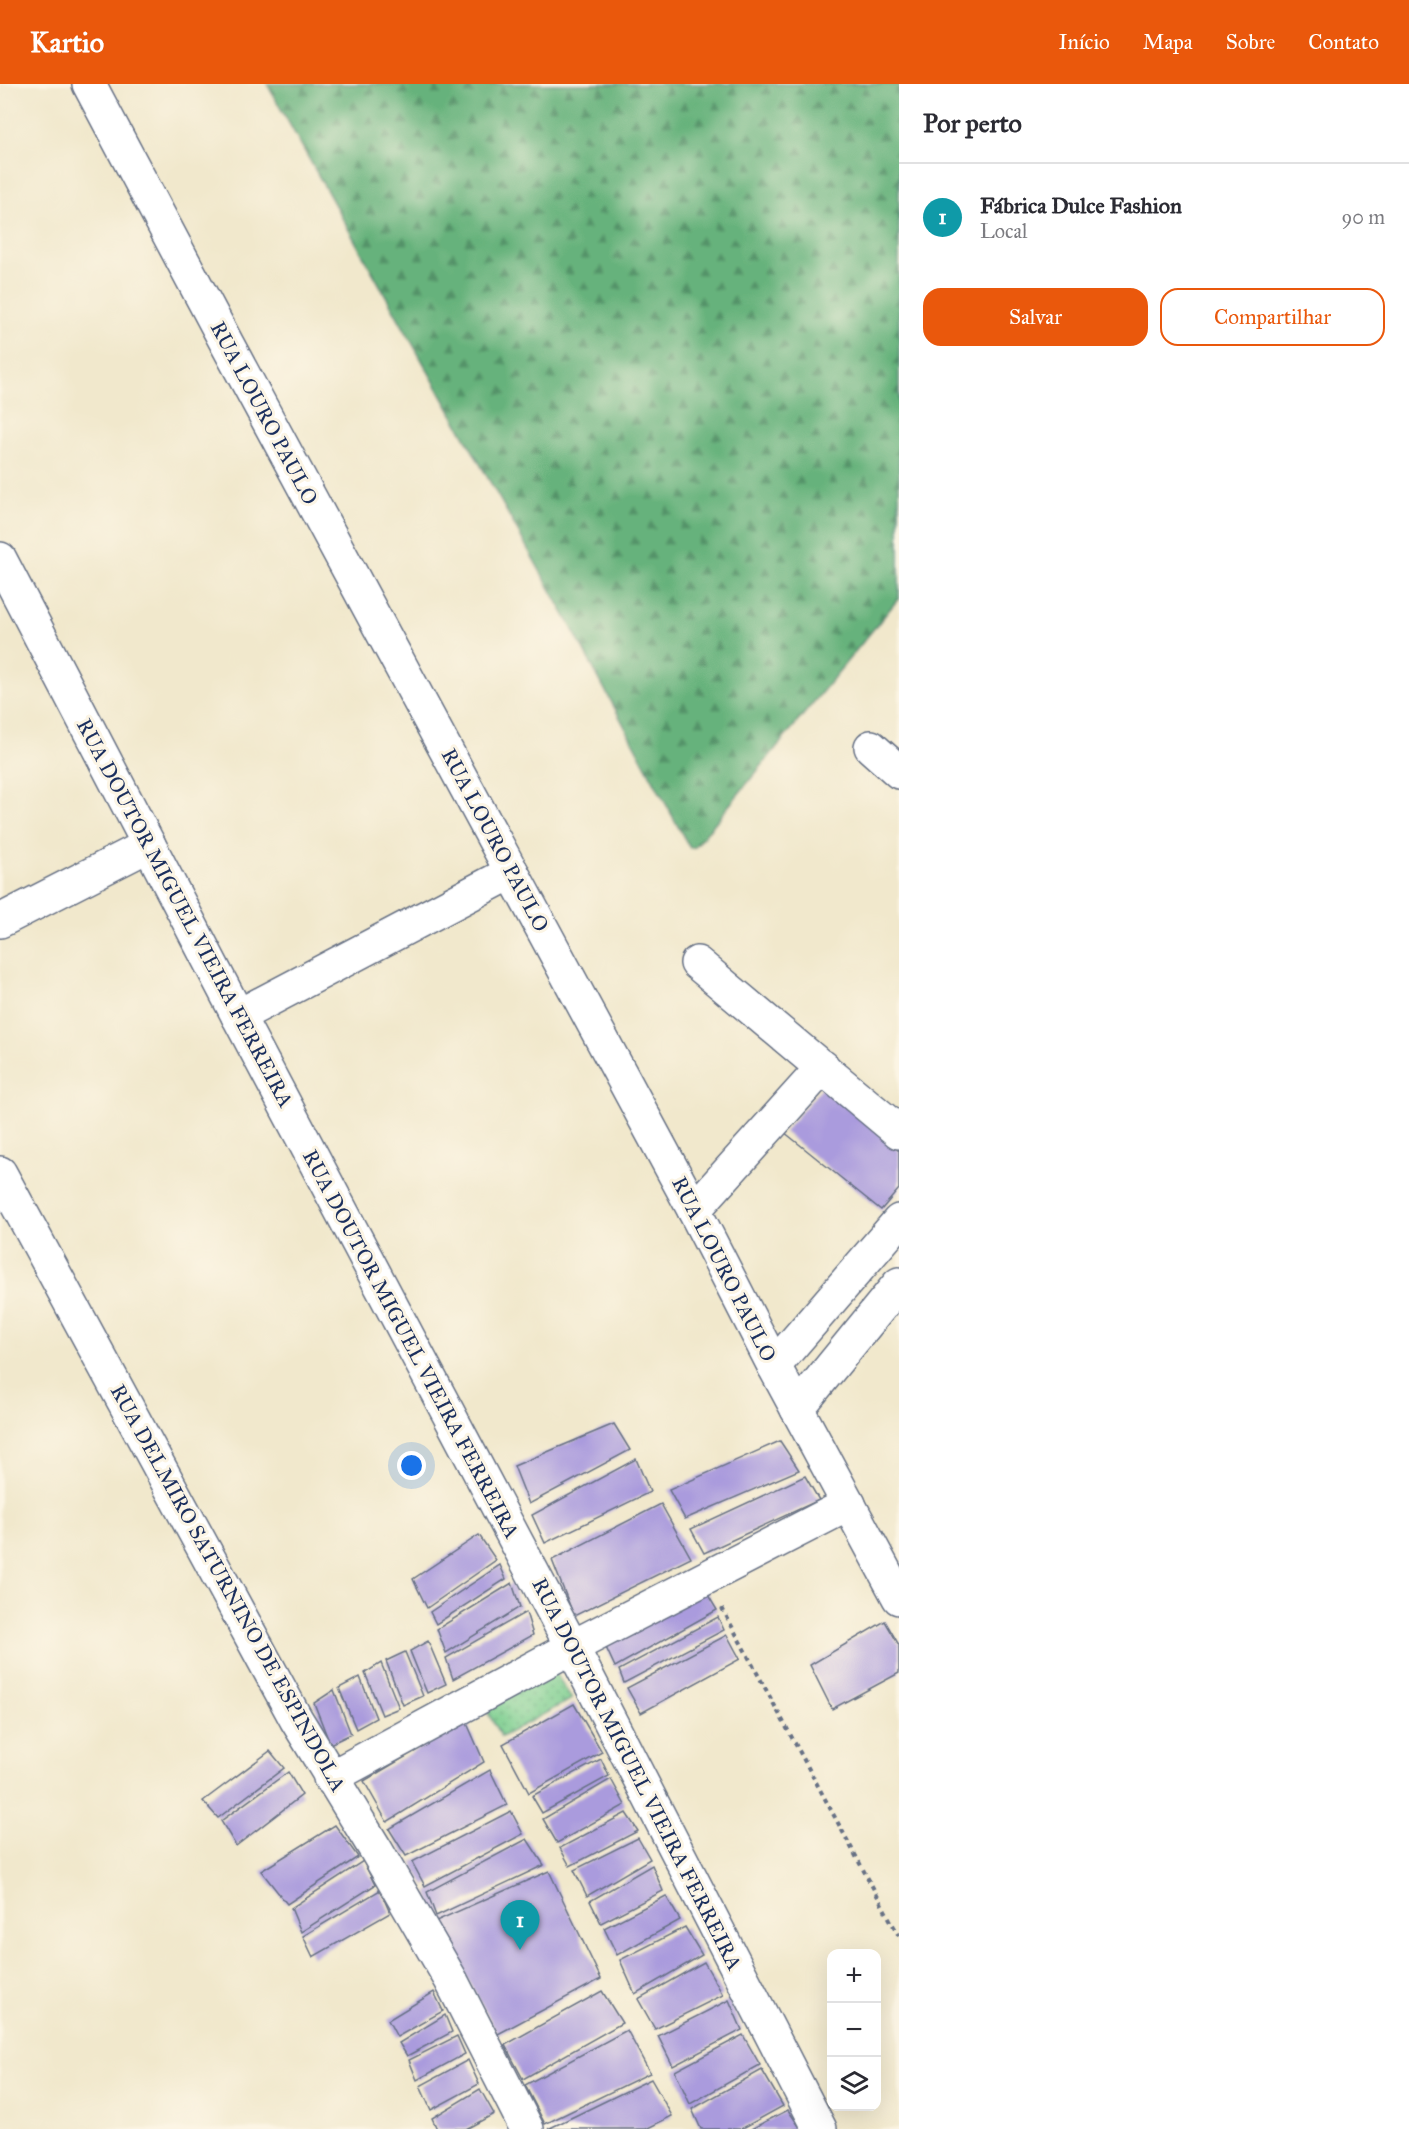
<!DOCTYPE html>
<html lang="pt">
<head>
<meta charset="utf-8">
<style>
  body { margin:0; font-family:"IM FELL Great Primer",serif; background:#f2f2f3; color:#2b2b33 }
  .controls { position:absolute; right:18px; bottom:18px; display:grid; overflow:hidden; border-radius:12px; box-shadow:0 6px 24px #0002 }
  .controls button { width:54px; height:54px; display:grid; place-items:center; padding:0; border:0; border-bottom:2px solid #e1e1e2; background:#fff; color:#2b2b33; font:30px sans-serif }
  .you { position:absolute; left:412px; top:1382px; width:21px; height:21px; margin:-15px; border:4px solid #fff; border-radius:50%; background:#1a73e8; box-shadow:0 0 0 9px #1a73e833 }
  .badge { display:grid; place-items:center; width:39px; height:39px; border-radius:50%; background:#ea580c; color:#fff; font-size:20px; font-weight:700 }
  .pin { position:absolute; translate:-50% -50px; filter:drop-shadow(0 2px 3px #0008) }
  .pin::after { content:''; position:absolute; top:32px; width:21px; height:18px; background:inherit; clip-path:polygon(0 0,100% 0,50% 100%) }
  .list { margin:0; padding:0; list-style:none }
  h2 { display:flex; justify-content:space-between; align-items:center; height:78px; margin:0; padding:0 24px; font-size:26px }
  h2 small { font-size:20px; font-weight:400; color:#7c7c81 }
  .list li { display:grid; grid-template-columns:39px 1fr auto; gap:18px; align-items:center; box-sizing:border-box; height:108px; padding:0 24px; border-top:2px solid #e1e1e2 }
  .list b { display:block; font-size:22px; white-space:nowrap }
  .list p { margin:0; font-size:20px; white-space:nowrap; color:#7c7c81 }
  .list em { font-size:20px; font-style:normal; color:#7c7c81 }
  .actions { display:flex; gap:12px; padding:18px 24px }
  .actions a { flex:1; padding:14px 0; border:2px solid #ea580c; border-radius:18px; text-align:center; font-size:21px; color:#ea580c }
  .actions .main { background:#ea580c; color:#fff }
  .icon { flex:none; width:33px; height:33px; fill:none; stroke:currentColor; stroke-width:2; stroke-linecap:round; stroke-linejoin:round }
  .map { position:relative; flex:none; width:899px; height:2045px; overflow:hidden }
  header { display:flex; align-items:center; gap:36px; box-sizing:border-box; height:84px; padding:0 30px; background:#ea580c; color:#fff }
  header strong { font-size:28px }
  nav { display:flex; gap:33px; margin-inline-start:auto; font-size:21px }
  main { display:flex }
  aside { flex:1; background:#fff }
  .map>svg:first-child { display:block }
  .grass { fill:url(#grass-dots); stroke:#4c7f78; stroke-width:1.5 }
  .forest { fill:url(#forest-firs); stroke:#40706c; stroke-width:1.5 }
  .building { fill:#aa9bdd }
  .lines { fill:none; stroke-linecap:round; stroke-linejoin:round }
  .minor-casing { stroke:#667084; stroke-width:36 }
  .path { stroke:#667084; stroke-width:4; stroke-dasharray:4.5 4.5; stroke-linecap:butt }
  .minor { stroke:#fff; stroke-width:33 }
  .labels { text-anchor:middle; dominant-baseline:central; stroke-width:6; stroke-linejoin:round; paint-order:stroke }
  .street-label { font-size:21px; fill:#1b2f5e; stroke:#fcf5e5 }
</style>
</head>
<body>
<header>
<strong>Kartio</strong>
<nav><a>Início</a><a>Mapa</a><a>Sobre</a><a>Contato</a></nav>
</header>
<main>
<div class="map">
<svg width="899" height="2045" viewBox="0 0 899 2045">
  <defs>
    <pattern id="grass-dots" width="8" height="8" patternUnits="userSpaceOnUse" patternTransform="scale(1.5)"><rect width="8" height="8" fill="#7ecf91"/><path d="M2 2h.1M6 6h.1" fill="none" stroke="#66a87a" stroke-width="1.8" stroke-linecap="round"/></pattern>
    <pattern id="forest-firs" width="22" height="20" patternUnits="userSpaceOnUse" patternTransform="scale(1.5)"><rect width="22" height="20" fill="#66b27b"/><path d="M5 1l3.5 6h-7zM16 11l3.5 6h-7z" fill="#539168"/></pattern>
  </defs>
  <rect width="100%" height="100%" fill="#fcf5e5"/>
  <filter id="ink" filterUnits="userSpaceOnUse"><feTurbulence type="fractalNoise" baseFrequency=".0167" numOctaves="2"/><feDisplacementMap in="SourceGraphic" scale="12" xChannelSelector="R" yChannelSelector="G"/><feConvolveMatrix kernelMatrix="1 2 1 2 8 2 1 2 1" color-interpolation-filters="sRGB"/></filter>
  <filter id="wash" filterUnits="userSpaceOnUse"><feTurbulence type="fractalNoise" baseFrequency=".008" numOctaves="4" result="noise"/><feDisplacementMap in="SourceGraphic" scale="24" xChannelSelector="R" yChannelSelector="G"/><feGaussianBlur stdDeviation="1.35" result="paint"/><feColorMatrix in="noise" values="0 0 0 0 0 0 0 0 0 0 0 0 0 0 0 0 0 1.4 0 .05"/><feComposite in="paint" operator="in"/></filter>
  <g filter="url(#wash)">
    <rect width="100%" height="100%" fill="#f1e8cc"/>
    <!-- grass -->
    <polygon class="grass" points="554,1587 572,1615 501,1653 486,1625"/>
    <!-- forest -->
    <polygon class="forest" points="267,0 899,0 899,514 695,763 690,764 688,761 567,535"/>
    <g id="blocks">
      <!-- building -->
      <g class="building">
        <polygon points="825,1000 899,1067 899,1105 881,1126 784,1048"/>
        <polygon points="614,1340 630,1366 529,1420 514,1382"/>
        <polygon points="780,1357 799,1386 685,1435 669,1406"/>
        <polygon points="636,1375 650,1408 545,1459 532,1431"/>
        <polygon points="805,1392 819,1416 704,1469 691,1445"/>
        <polygon points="661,1420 691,1474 574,1532 552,1476"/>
        <polygon points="479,1451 496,1476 427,1524 413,1495"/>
        <polygon points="500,1481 506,1495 436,1540 430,1528"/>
        <polygon points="512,1499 520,1523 446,1569 437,1545"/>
        <polygon points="705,1506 717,1526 615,1583 604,1559"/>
        <polygon points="526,1528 533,1551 453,1595 446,1574"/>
        <polygon points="718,1533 724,1546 624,1599 619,1586"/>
        <polygon points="885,1537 899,1561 899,1589 832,1625 810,1581"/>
        <polygon points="727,1551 740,1575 641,1629 627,1604"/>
        <polygon points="428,1557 446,1600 427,1609 410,1567"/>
        <polygon points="405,1568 423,1612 403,1621 386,1577"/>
        <polygon points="381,1579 399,1624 382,1631 365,1589"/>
        <polygon points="360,1593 376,1634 356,1645 339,1604"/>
        <polygon points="334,1606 351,1650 330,1660 314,1619"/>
        <polygon points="574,1620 602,1668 529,1709 503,1660"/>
        <polygon points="466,1637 484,1678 387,1738 364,1697"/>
        <polygon points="270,1667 284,1684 218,1734 203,1717"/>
        <polygon points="601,1675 609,1692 542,1729 532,1712"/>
        <polygon points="490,1686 507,1721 406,1772 389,1745"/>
        <polygon points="288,1688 302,1711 236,1762 221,1737"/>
        <polygon points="611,1695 625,1721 557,1759 543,1735"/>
        <polygon points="511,1727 523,1750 425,1802 412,1778"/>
        <polygon points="626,1729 638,1747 570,1782 560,1764"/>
        <polygon points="335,1741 358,1773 287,1820 261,1787"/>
        <polygon points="638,1754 650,1775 587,1812 574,1786"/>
        <polygon points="527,1755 544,1781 436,1832 427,1808"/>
        <polygon points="363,1777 375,1801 301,1848 291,1824"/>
        <polygon points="652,1781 663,1807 601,1839 590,1817"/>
        <polygon points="549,1787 601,1895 498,1950 436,1837"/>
        <polygon points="380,1806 390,1829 313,1873 303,1852"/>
        <polygon points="666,1812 680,1836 617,1871 604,1844"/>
        <polygon points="685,1843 702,1871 635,1910 620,1876"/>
        <polygon points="704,1878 723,1911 655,1945 638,1915"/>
        <polygon points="602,1907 622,1939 523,1995 505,1961"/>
        <polygon points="434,1908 443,1927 397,1953 388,1936"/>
        <polygon points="729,1916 742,1946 673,1982 658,1952"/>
        <polygon points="445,1931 452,1948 407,1972 399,1959"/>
        <polygon points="627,1946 650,1989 545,2040 525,2001"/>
        <polygon points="743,1951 760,1981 690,2020 675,1987"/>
        <polygon points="457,1952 465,1970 417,1996 409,1976"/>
        <polygon points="468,1976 479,2000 431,2026 420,2002"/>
        <polygon points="762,1986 783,2022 741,2045 701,2045 692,2025"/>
        <polygon points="651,1995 672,2032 646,2045 548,2045"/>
        <polygon points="480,2005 494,2030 466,2045 437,2045 432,2034"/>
        <polygon points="788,2026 801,2045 751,2045"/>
      </g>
    </g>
  </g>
  <g filter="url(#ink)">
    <use href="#blocks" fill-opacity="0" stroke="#667084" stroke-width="1.5"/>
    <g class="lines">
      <!-- minor casing -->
      <g class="minor-casing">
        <g id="minor">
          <polyline points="89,0 227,260 694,1126 774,1282 899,1514"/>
          <polyline points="0,475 238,932 572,1563 820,2045"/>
          <polyline points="871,663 899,688"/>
          <polyline points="0,837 149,761"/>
          <polyline points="697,879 899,1048"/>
          <polyline points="238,932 512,788"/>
          <polyline points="0,1089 296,1635 376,1766 451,1896 527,2045"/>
          <polyline points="694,1126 823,983"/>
          <polyline points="774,1282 899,1137"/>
          <polyline points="797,1325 899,1200"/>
          <polyline points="330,1694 572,1563 849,1420"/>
        </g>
      </g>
      <!-- path -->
      <polyline class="path" points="722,1524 899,1852"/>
      <!-- minor -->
      <use href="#minor" class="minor"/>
    </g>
  </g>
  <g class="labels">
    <!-- street labels -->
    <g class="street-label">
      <text transform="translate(264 329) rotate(62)">RUA LOURO PAULO</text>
      <text transform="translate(495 756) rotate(62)">RUA LOURO PAULO</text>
      <text transform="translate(185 829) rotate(62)">RUA DOUTOR MIGUEL VIEIRA FERREIRA</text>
      <text transform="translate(724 1185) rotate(63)">RUA LOURO PAULO</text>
      <text transform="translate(411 1260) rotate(62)">RUA DOUTOR MIGUEL VIEIRA FERREIRA</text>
      <text transform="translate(228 1504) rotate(61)">RUA DELMIRO SATURNINO DE ESPINDOLA</text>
      <text transform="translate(637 1690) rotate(63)">RUA DOUTOR MIGUEL VIEIRA FERREIRA</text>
    </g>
  </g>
</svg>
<div class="controls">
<button>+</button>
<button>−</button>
<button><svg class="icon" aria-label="layers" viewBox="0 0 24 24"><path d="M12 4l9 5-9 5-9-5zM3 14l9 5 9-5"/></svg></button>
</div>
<div class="you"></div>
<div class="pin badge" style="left:520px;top:1866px;background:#0f9aa8">1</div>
</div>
<aside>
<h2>Por perto<small></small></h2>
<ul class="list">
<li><span class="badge" style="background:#0f9aa8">1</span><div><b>Fábrica Dulce Fashion</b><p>Local</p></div><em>90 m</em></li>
</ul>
<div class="actions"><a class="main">Salvar</a><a>Compartilhar</a></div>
</aside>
</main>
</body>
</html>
